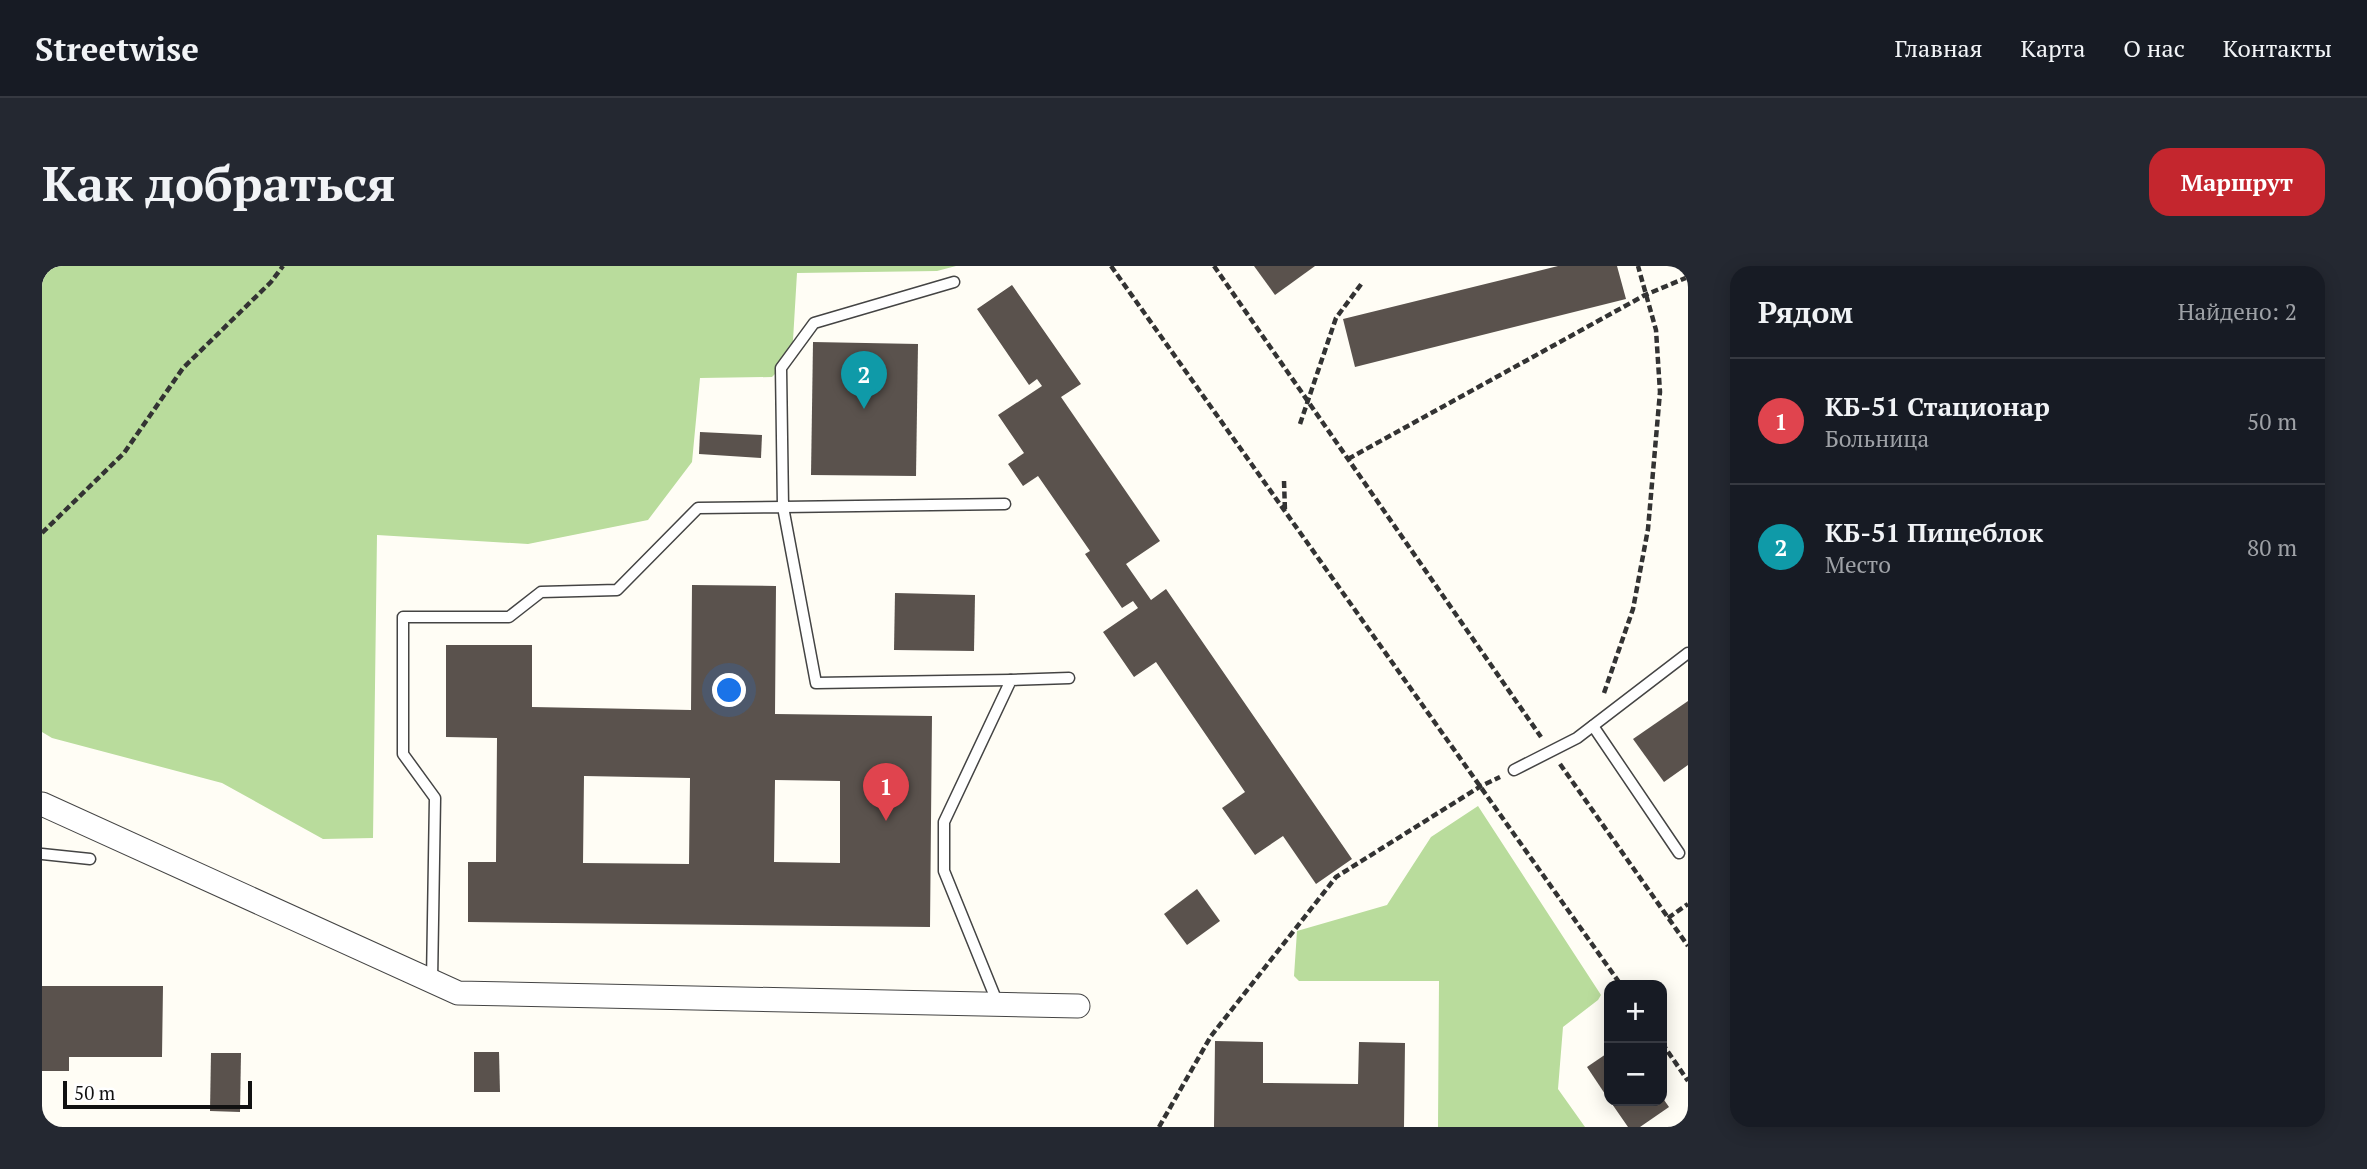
<!DOCTYPE html>
<html lang="ru">
<head>
<meta charset="utf-8">
<style>
  body { margin:0; font-family:"PT Serif",serif; background:#242831; color:#f1f3f6 }
  .controls { position:absolute; right:21px; bottom:21px; display:grid; overflow:hidden; border-radius:14px; box-shadow:0 4px 18px #0003 }
  .controls button { width:63px; height:63px; display:grid; place-items:center; padding:0; border:0; border-bottom:2px solid #363941; background:#171b24; color:#f1f3f6; font:35px sans-serif }
  .scale { position:absolute; left:21px; bottom:18px; width:189px; box-sizing:border-box; padding-left:7px; border:4px solid #111; border-top:0; font-size:19px; line-height:24px; white-space:nowrap; color:#111; -webkit-text-stroke:5px #fff; paint-order:stroke }
  .you { position:absolute; left:688px; top:425px; width:24px; height:24px; margin:-18px; border:5px solid #fff; border-radius:50%; background:#1a73e8; box-shadow:0 0 0 10px #1a73e833 }
  .badge { display:grid; place-items:center; width:46px; height:46px; border-radius:50%; background:#c4262e; color:#fff; font-size:23px; font-weight:700 }
  .pin { position:absolute; translate:-50% -58px; filter:drop-shadow(0 2px 4px #0008) }
  .pin::after { content:''; position:absolute; top:37px; width:24px; height:21px; background:inherit; clip-path:polygon(0 0,100% 0,50% 100%) }
  .list { margin:0; padding:0; list-style:none }
  h2 { display:flex; justify-content:space-between; align-items:center; height:91px; margin:0; padding:0 28px; font-size:30px }
  h2 small { font-size:23px; font-weight:400; color:#9ea1a6 }
  .list li { display:grid; grid-template-columns:46px 1fr auto; gap:21px; align-items:center; box-sizing:border-box; height:126px; padding:0 28px; border-top:2px solid #363941 }
  .list b { display:block; font-size:26px; white-space:nowrap }
  .list p { margin:0; font-size:23px; white-space:nowrap; color:#9ea1a6 }
  .list em { font-size:23px; font-style:normal; color:#9ea1a6 }
  .map { position:relative; flex:none; width:1646px; height:861px; overflow:hidden; border-radius:21px }
  header { display:flex; align-items:center; gap:42px; box-sizing:border-box; height:98px; padding:0 35px; background:#171b24; border-bottom:2px solid #363941 }
  header strong { font-size:33px }
  nav { display:flex; gap:38px; margin-inline-start:auto; font-size:24px }
  .intro { display:flex; align-items:center; justify-content:space-between; box-sizing:border-box; height:168px; padding:0 42px }
  h1 { margin:0; font-size:49px }
  .button { padding:18px 32px; border-radius:21px; background:#c4262e; color:#fff; font-size:24px; font-weight:700 }
  main { display:flex; gap:42px; padding:0 42px }
  aside { flex:1; background:#171b24; border-radius:21px; box-shadow:0 4px 18px #0003 }
  .map>svg:first-child { display:block }
  .forest { fill:#b9dc9c }
  .building { fill:#5a524d; fill-rule:evenodd }
  .lines { fill:none; stroke-linecap:round; stroke-linejoin:round }
  .lane-casing { stroke:#444; stroke-width:13 }
  .street-casing { stroke:#444; stroke-width:25 }
  .path { stroke:#333; stroke-width:4.5; stroke-dasharray:7 3.5; stroke-linecap:butt }
  .lane { stroke:#fff; stroke-width:10 }
  .street { stroke:#fff; stroke-width:23 }
</style>
</head>
<body>
<header>
<strong>Streetwise</strong>
<nav><a>Главная</a><a>Карта</a><a>О нас</a><a>Контакты</a></nav>
</header>
<div class="intro"><h1>Как добраться</h1><a class="button">Маршрут</a></div>
<main>
<div class="map">
<svg width="1646" height="861" viewBox="0 0 1646 861">
  <rect width="100%" height="100%" fill="#fffdf5"/>
  <!-- forest -->
  <g class="forest">
    <polygon points="0,0 914,0 895,5 755,7 750,91 730,111 658,112 650,196 606,254 486,278 335,269 331,572 281,573 180,517 10,472 0,466"/>
    <polygon points="1436,540 1559,729 1556,734 1521,761 1516,823 1543,861 1396,861 1397,715 1257,715 1252,710 1255,665 1345,639 1389,571"/>
  </g>
  <!-- building -->
  <g class="building">
    <polygon points="1212,0 1273,0 1233,29"/>
    <polygon points="1516,0 1575,0 1584,33 1313,101 1301,53"/>
    <polygon points="970,19 1039,118 1019,131 1118,275 1084,298 1109,334 1124,323 1310,593 1274,618 1241,570 1213,589 1180,542 1203,526 1114,396 1092,411 1061,366 1096,342 1091,335 1080,342 1043,288 1048,285 996,210 981,220 966,198 982,187 956,149 1000,120 995,113 987,119 935,43"/>
    <polygon points="771,76 876,78 874,210 769,209"/>
    <polygon points="658,166 720,169 719,192 657,188"/>
    <path d="M 650,319 L 734,320 L 733,448 L 890,450 L 888,661 L 426,656 L 426,596 L 454,596 L 455,472 L 404,471 L 404,379 L 490,379 L 490,441 L 649,444 ZM 542,510 L 648,512 L 647,598 L 541,597 ZM 733,514 L 798,515 L 798,597 L 732,596 Z"/>
    <polygon points="853,327 933,329 932,385 852,384"/>
    <polygon points="1646,435 1646,499 1622,516 1591,473"/>
    <polygon points="1155,623 1178,655 1145,679 1122,648"/>
    <polygon points="0,720 121,720 120,791 27,791 27,805 0,805"/>
    <polygon points="1173,775 1221,776 1221,817 1316,818 1317,776 1363,777 1362,861 1172,861"/>
    <polygon points="432,786 457,786 458,826 432,826"/>
    <polygon points="1567,786 1567,834 1545,801"/>
    <polygon points="169,787 199,787 198,846 168,845"/>
    <polygon points="1620,831 1627,841 1598,861 1586,861 1568,835 1620,835"/>
  </g>
  <g class="lines">
    <!-- lane casing -->
    <g class="lane-casing">
      <g id="lane">
        <polyline points="912,16 772,57 739,102 741,241 963,238"/>
        <polyline points="1551,460 1637,587"/>
        <polyline points="1472,504 1535,472 1646,387"/>
        <polyline points="0,588 48,593"/>
        <polyline points="390,715 393,532 361,488 361,351 467,351 499,326 575,324 656,242 741,241 774,417 969,414"/>
        <polyline points="956,738 902,605 902,556 969,414 1027,412"/>
      </g>
    </g>
    <!-- street casing -->
    <g class="street-casing">
      <polyline id="street" points="0,538 416,727 1036,740"/>
    </g>
    <!-- path -->
    <g class="path">
      <polyline points="1069,0 1579,719"/>
      <polyline points="1172,0 1499,471"/>
      <polyline points="1258,158 1294,52 1320,17"/>
      <polyline points="1306,193 1603,29 1646,11"/>
      <polyline points="1242,215 1243,245"/>
      <polyline points="0,267 82,187 141,102 229,16 241,0"/>
      <polyline points="1562,427 1591,343 1606,263 1618,126 1614,64 1596,0"/>
      <polyline points="1518,498 1646,680"/>
      <polyline points="1626,652 1646,638"/>
      <polyline points="1620,777 1646,815"/>
      <polyline points="1117,861 1169,770 1294,611 1439,520 1458,511"/>
    </g>
    <!-- lane -->
    <use href="#lane" class="lane"/>
    <!-- street -->
    <use href="#street" class="street"/>
  </g>
</svg>
<div class="controls">
<button>+</button>
<button>−</button>
</div>
<div class="scale">50 m</div>
<div class="you"></div>
<div class="pin badge" style="left:844px;top:555px;background:#e0444e">1</div>
<div class="pin badge" style="left:822px;top:143px;background:#0f9aa8">2</div>
</div>
<aside>
<h2>Рядом<small>Найдено: 2</small></h2>
<ul class="list">
<li><span class="badge" style="background:#e0444e">1</span><div><b>КБ-51 Стационар</b><p>Больница</p></div><em>50 m</em></li>
<li><span class="badge" style="background:#0f9aa8">2</span><div><b>КБ-51 Пищеблок</b><p>Место</p></div><em>80 m</em></li>
</ul>
</aside>
</main>
</body>
</html>
